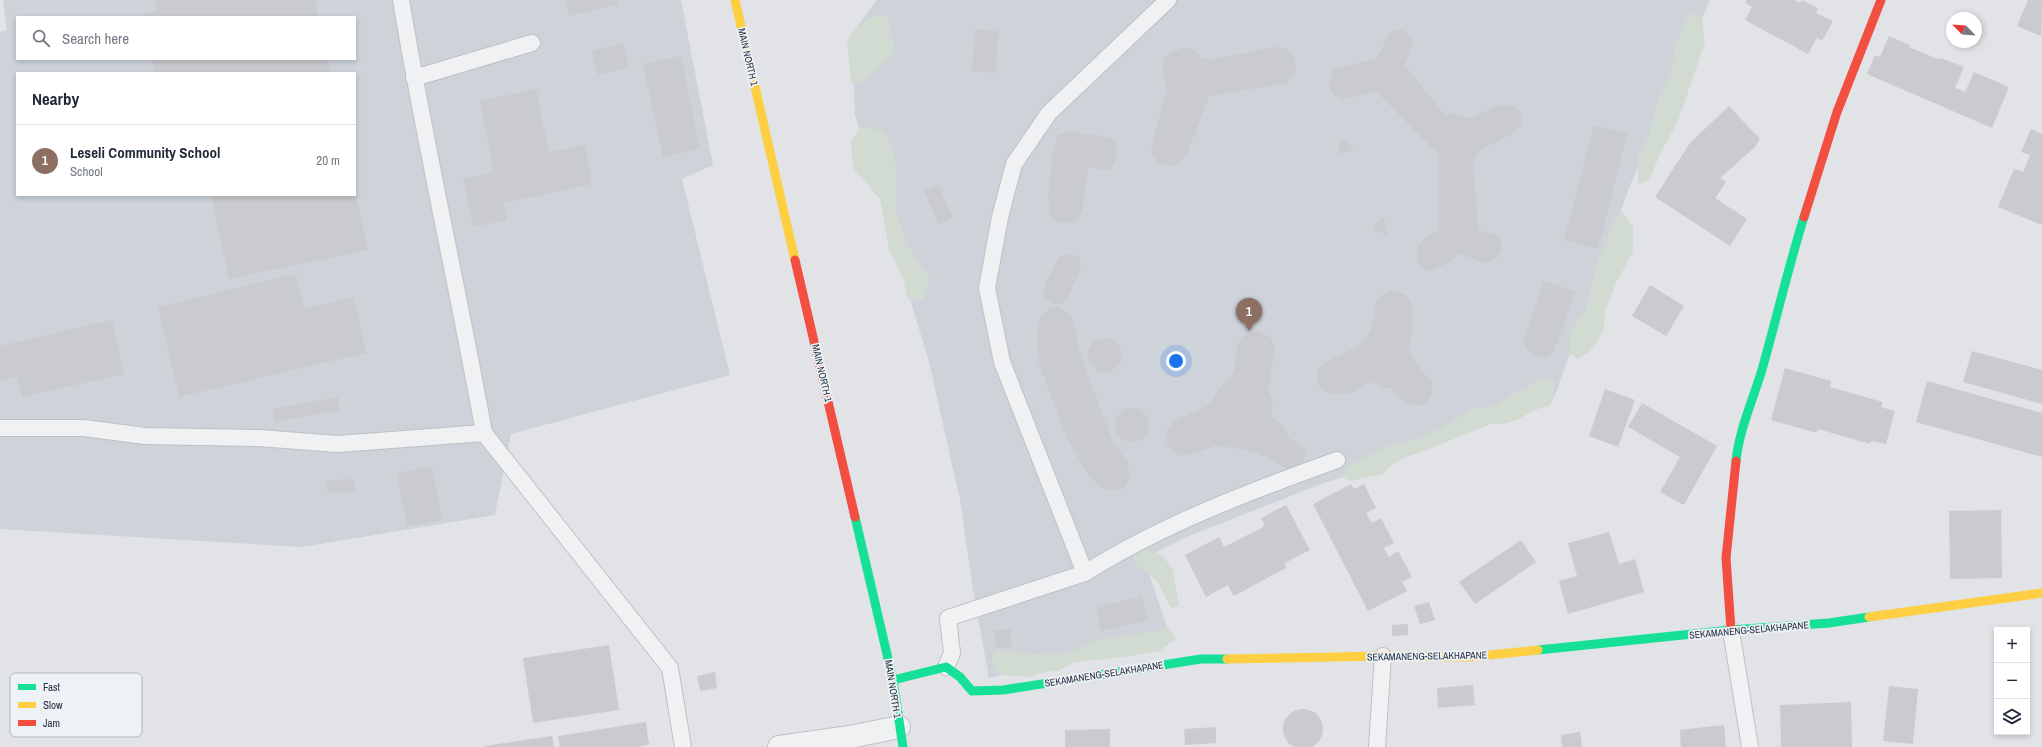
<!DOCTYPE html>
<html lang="en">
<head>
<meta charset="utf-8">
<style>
  body { margin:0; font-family:"Archivo Narrow",sans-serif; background:#f2f2f3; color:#1f2937 }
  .controls { position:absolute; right:12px; bottom:12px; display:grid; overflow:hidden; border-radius:0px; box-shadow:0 2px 6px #0003 }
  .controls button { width:36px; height:36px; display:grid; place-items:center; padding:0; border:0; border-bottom:1px solid #e0e1e3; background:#fff; color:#1f2937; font:20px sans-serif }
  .compass { position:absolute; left:1946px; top:12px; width:36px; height:36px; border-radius:50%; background:#fff; box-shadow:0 2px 6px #0003; rotate:295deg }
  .you { position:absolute; left:1176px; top:361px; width:14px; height:14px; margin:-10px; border:3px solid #fff; border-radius:50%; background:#1a73e8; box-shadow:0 0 0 6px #1a73e833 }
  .badge { display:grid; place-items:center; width:26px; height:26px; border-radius:50%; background:#67707b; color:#fff; font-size:13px; font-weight:700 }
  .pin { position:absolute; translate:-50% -33px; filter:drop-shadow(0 1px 2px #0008) }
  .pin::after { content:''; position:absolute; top:21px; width:14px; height:12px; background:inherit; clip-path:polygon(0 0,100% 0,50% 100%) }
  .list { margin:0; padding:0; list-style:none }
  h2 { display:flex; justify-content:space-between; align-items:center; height:52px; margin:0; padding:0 16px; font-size:17px }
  h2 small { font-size:13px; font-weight:400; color:#747a83 }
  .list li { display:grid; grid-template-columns:26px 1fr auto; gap:12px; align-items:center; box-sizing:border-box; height:72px; padding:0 16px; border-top:1px solid #e0e1e3 }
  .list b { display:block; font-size:15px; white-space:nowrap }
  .list p { margin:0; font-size:13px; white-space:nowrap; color:#747a83 }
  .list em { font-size:13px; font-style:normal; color:#747a83 }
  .icon { flex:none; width:22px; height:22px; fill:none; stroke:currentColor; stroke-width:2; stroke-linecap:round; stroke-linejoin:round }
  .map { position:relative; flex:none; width:2042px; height:747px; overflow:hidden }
  .search { position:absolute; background:#fff; box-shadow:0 2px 6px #0003; left:16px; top:16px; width:340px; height:44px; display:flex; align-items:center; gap:10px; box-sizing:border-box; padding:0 14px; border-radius:0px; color:#747a83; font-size:15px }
  .panel { position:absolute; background:#fff; box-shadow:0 2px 6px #0003; left:16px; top:72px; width:340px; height:124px; border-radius:0px }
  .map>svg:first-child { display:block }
  .built { fill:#ced3da; fill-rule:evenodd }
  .green { fill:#d2dbd1 }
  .building { fill:#c9cbce }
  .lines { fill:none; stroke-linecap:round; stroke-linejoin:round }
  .lane-casing { stroke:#bfc1c4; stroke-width:18 }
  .street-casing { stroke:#bfc1c4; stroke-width:24 }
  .lane { stroke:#f0f1f3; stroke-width:16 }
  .street { stroke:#f0f1f3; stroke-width:22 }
  .fast { stroke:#16e098; stroke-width:9 }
  .slow { stroke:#ffcf43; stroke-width:9 }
  .jam { stroke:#f24e42; stroke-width:9 }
  .labels { text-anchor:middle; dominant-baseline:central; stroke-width:3.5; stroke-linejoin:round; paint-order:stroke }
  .street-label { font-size:10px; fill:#263241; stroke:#eef2f6 }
  .key { fill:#eef2f6; stroke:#b2b8c0; stroke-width:1 }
  .key-label { font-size:11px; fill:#263241 }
</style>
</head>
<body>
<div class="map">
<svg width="2042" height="747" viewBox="0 0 2042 747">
  <rect width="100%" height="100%" fill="#e1e3e6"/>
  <!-- built -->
  <g class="built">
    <path d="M 3,0 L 681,0 L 713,165 L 682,179 L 730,375 L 511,434 L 495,515 L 302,547 L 0,529 L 0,32 L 7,30 ZM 17,17 L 355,17 L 355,59 L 17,59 ZM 17,73 L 355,73 L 355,195 L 17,195 Z"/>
    <polygon points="877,0 1710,0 1629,188 1554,398 1426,450 1324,483 1186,537 1144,559 1170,636 989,678 973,590 960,500 929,362 855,115 853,55 847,40"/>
  </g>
  <!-- green -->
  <g class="green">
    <polygon points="1690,13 1702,18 1705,42 1678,121 1661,152 1650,178 1639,186 1637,157 1650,133 1658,100 1671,73 1675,47"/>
    <polygon points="875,15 887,17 895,52 864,81 851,84 847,40 857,27"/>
    <polygon points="861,127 870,127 886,133 895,157 896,211 906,242 930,279 922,301 908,299 903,279 889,249 880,199 853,168 851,140"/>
    <polygon points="1622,211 1633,226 1633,252 1616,283 1605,312 1604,330 1590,351 1578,359 1570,354 1570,338 1574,326 1587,308 1598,260 1614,221"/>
    <polygon points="1549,378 1555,383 1554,398 1549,406 1534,410 1519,419 1504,424 1491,424 1426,450 1406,457 1389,467 1383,474 1350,481 1342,477 1347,466 1386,446 1417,439 1434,432 1473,409 1492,407 1518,391 1527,388 1538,379"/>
    <path d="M 1143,548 L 1163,556 L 1173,570 L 1179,606 L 1171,608 C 1159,586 1160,579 1137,566 L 1133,554 Z"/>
    <polygon points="1167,627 1176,639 1159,651 1125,657 1075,662 1057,671 1044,672 1030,677 1000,675 995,670 991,661 994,653 1001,648 1014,653 1053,655 1074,651 1095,640 1157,631"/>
  </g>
  <!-- building -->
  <g class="building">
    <polygon points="155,0 315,0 318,17 144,17 143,14 157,11"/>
    <polygon points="565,0 617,0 618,4 569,16"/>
    <polygon points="1747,0 1794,0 1800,3 1802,0 1818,8 1816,13 1833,21 1822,41 1817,38 1808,54 1745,20 1752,7 1745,3"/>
    <polygon points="2028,0 2042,0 2041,36 2017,26"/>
    <polygon points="975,29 998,31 996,73 972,71"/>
    <polygon points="1395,30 1403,30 1411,37 1413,45 1405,65 1444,115 1455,114 1470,118 1501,105 1514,106 1521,112 1521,126 1511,134 1478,151 1473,162 1478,230 1496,234 1500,239 1502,248 1498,257 1491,262 1481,262 1459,253 1447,264 1430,271 1422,267 1417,261 1417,247 1425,238 1438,231 1438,154 1376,91 1342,100 1335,96 1331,90 1329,83 1334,69 1377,58 1390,33"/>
    <polygon points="1889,36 1910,45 1909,47 1940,60 1941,58 1964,67 1955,88 1965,92 1974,72 2009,87 1992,128 1867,74 1875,55 1880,57"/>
    <polygon points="623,43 629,67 598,75 592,51"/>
    <polygon points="1183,47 1194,50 1201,58 1210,60 1274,47 1285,48 1292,54 1296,66 1294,75 1287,83 1209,96 1187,154 1175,166 1159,164 1151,152 1154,134 1167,93 1162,67 1166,56"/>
    <polygon points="681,56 700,149 663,157 643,64"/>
    <polygon points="152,59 327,59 330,73 155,73"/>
    <polygon points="536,89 549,152 585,145 592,184 504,203 507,220 473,227 463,179 494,172 480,101"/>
    <polygon points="1729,106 1760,139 1755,147 1720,178 1726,182 1715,198 1747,219 1730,246 1655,197 1690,143"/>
    <polygon points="1594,125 1627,134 1598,249 1564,240"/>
    <polygon points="2031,129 2042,134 2042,225 1998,207 2014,169 2023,172 2030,155 2021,152"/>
    <polygon points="1069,132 1102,136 1115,141 1117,151 1115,161 1110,171 1088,167 1082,212 1073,223 1059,223 1051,218 1048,197 1053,150 1058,135"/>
    <polygon points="1341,139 1344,139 1355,150 1340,154 1338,153"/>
    <polygon points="938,185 953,218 939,225 924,191"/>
    <polygon points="211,195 356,195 368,250 229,279"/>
    <polygon points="1383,218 1385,220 1387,235 1373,230 1372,227"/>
    <polygon points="1070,253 1079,257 1081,268 1067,299 1061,304 1052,304 1044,296 1045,284 1059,257"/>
    <polygon points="296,274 304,309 354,297 366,353 179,397 158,307"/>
    <polygon points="1544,281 1575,292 1553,353 1544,357 1535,355 1527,350 1523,342"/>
    <polygon points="1650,285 1684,306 1666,336 1632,316"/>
    <polygon points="1390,291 1405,294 1411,301 1413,331 1409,347 1412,357 1432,383 1432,393 1428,401 1424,405 1410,405 1400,400 1392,388 1383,388 1369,382 1352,392 1343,395 1326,392 1319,387 1317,382 1317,371 1328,361 1357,347 1366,338 1372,327 1376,303 1382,295"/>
    <polygon points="1058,307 1072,317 1081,356 1106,424 1113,442 1128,463 1129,478 1123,489 1113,491 1102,488 1087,473 1069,442 1057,412 1038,360 1037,329 1042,315 1050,309"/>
    <polygon points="112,320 124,374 22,397 17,376 0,380 0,346"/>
    <polygon points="1259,330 1271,338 1275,349 1268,390 1273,402 1271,416 1282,426 1289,438 1303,447 1306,455 1301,467 1289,470 1257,452 1216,445 1198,452 1182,456 1171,451 1166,441 1167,429 1176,420 1209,405 1218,390 1234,372 1237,346 1243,336"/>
    <circle cx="1105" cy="355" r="17"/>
    <polygon points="1972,351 2042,370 2042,404 1963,382"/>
    <polygon points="1785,368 1831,381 1830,387 1883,402 1881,407 1895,411 1886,444 1871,441 1870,444 1818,429 1817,433 1771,420"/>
    <polygon points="1927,381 2042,413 2042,457 1916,422"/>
    <polygon points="1605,389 1635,400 1618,447 1589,436"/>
    <polygon points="338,397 339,410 275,422 272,409"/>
    <polygon points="1642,403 1717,446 1684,505 1660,492 1680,457 1628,427"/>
    <circle cx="1132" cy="425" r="17"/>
    <polygon points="432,467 442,520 407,526 397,473"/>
    <polygon points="354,479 355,491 327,493 327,480"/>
    <polygon points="1351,484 1354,489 1364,484 1376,508 1366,513 1372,523 1381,518 1394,543 1384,548 1389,557 1398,551 1412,577 1402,582 1407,591 1368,611 1313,504"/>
    <polygon points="1286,505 1310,550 1285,563 1286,568 1234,596 1228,585 1206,597 1185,555 1219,537 1224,547 1265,526 1261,518"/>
    <polygon points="2001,510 2002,578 1950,579 1949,511"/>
    <polygon points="1609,532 1619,564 1635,559 1644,592 1568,614 1559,581 1577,576 1568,543"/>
    <polygon points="1521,540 1536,562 1475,604 1459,582"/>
    <polygon points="1142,596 1148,620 1101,631 1096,608"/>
    <polygon points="1429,602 1435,620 1420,624 1414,606"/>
    <polygon points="1408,624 1408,635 1392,636 1392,625"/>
    <polygon points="1010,628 1012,646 996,649 994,631"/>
    <polygon points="609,645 619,710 533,723 523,658"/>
    <polygon points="715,672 717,688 700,691 697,676"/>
    <polygon points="1473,685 1475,705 1438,708 1437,688"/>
    <polygon points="1889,686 1918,689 1913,744 1883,741"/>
    <polygon points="1851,702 1852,747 1781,747 1780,705"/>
    <circle cx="1303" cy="729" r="20"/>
    <polygon points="646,722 649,745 636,747 560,747 558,736"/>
    <polygon points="1724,725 1726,747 1681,747 1680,730"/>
    <polygon points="1216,727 1216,743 1185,745 1184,729"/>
    <polygon points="1110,729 1110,747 1065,747 1065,730"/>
    <polygon points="1580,732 1582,747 1562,747 1561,735"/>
    <polygon points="552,736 554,747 485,747 485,746"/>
  </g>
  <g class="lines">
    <!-- lane casing -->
    <g class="lane-casing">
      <g id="lane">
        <path d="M 401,0 C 425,145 458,288 484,433"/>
        <polyline points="414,78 532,43"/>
        <polyline points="0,428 84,428 145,436 259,438 338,444 484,433 670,668 683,747"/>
        <path d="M 1085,573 C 1163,524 1251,491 1337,460"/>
        <polyline points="1731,630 1750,747"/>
        <polyline points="946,667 952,653 948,618 1085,573 1002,362 987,288 1000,217 1014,164 1049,113 1168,0"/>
        <polyline points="1377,747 1383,656"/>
      </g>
    </g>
    <!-- street casing -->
    <g class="street-casing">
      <polyline id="street" points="779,747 850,737 899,727"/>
    </g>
    <!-- lane -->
    <use href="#lane" class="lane"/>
    <!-- street -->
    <use href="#street" class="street"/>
    <!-- fast -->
    <g class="fast">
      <path d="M 1736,461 C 1739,431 1752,402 1761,373 C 1776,321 1788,268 1804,217"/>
      <polyline points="855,517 893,680 903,747"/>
      <polyline points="1538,650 1731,630 1829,623 1869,617"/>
      <polyline points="893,680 946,667 960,677 972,691 1003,690 1201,659 1227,659"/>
    </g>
    <!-- slow -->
    <g class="slow">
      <polyline points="735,0 795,260"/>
      <polyline points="1869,617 2042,593"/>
      <polyline points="1227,659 1383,656 1470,657 1538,650"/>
    </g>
    <!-- jam -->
    <g class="jam">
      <polyline points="1804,217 1837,112 1881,0"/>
      <polyline points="795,260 855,517"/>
      <polyline points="1731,630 1726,558 1736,461"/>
    </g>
  </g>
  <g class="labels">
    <!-- street labels -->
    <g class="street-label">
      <text transform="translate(748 57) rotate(77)">MAIN NORTH 1</text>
      <text transform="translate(822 373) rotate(77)">MAIN NORTH 1</text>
      <text transform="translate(1749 630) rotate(-5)">SEKAMANENG-SELAKHAPANE</text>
      <text transform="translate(1427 656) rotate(-1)">SEKAMANENG-SELAKHAPANE</text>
      <text transform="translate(1104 674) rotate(-9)">SEKAMANENG-SELAKHAPANE</text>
      <text transform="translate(893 689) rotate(81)">MAIN NORTH 1</text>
    </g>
  </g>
  <!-- legend -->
  <rect x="10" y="673" width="132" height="64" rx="6" class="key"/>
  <rect x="18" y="684" width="18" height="6" fill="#16e098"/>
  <rect x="18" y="702" width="18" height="6" fill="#ffcf43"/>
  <rect x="18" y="720" width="18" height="6" fill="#f24e42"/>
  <g class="key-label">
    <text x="43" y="691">Fast</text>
    <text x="43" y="709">Slow</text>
    <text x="43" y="727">Jam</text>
  </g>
</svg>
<div class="controls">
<button>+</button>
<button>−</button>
<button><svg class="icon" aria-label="layers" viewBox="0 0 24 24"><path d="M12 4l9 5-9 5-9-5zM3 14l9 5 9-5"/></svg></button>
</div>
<svg class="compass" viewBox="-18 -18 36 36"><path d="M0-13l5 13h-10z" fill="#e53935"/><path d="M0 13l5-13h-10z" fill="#747a83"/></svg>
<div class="you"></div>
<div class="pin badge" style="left:1249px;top:331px;background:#8d6e63">1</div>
<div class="search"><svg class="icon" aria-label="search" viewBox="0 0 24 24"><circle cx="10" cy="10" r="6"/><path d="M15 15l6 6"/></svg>Search here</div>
<section class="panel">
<h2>Nearby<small></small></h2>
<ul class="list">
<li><span class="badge" style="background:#8d6e63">1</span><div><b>Leseli Community School</b><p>School</p></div><em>20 m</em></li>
</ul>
</section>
</div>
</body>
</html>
